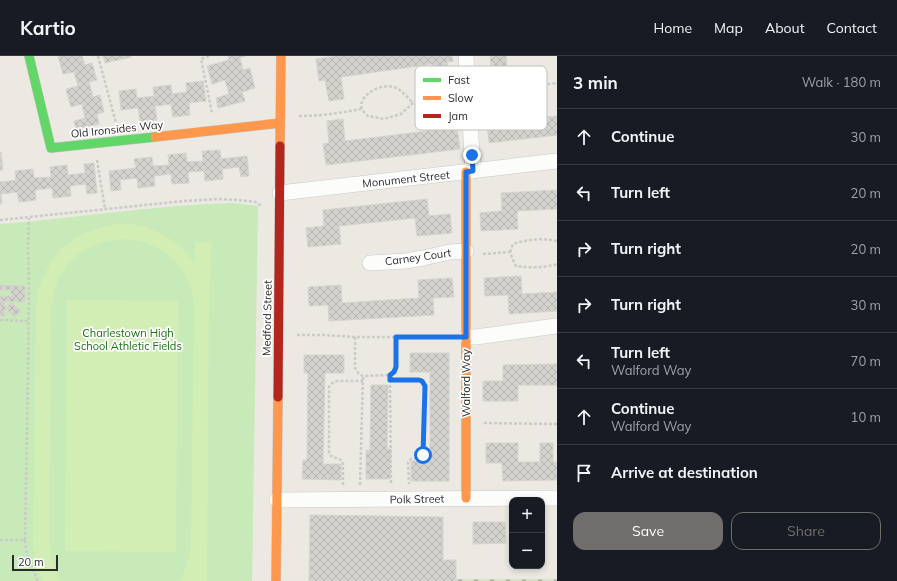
<!DOCTYPE html>
<html lang="en">
<head>
<meta charset="utf-8">
<style>
  body { margin:0; font-family:Mulish,sans-serif; background:#242831; color:#f1f3f6 }
  .controls { position:absolute; right:12px; bottom:12px; display:grid; overflow:hidden; border-radius:8px; box-shadow:0 2px 6px #0003 }
  .controls button { width:36px; height:36px; display:grid; place-items:center; padding:0; border:0; border-bottom:1px solid #363941; background:#171b24; color:#f1f3f6; font:20px sans-serif }
  .scale { position:absolute; left:12px; bottom:10px; width:46px; box-sizing:border-box; padding-left:4px; border:2px solid #2c2c2c; border-top:0; font-size:11px; line-height:14px; white-space:nowrap; color:#2c2c2c; -webkit-text-stroke:3px #fff; paint-order:stroke }
  .stop { position:absolute; width:12px; height:12px; margin:-9px; border:3px solid #1a73e8; border-radius:50%; background:#fff }
  .stop.end { background:#1a73e8; border-color:#fff; box-shadow:0 1px 4px #0008 }
  .list { margin:0; padding:0; list-style:none }
  h2 { display:flex; justify-content:space-between; align-items:center; height:52px; margin:0; padding:0 16px; font-size:17px }
  h2 small { font-size:13px; font-weight:400; color:#9ea1a6 }
  .list li { display:grid; grid-template-columns:26px 1fr auto; gap:12px; align-items:center; box-sizing:border-box; height:56px; padding:0 16px; border-top:1px solid #363941 }
  .list b { display:block; font-size:15px; white-space:nowrap }
  .list p { margin:0; font-size:13px; white-space:nowrap; color:#9ea1a6 }
  .list em { font-size:13px; font-style:normal; color:#9ea1a6 }
  .actions { display:flex; gap:8px; padding:12px 16px }
  .actions a { flex:1; padding:9px 0; border:1px solid #6f6e6c; border-radius:12px; text-align:center; font-size:14px; color:#6f6e6c }
  .actions .main { background:#6f6e6c; color:#fff }
  .icon { flex:none; width:22px; height:22px; fill:none; stroke:currentColor; stroke-width:2; stroke-linecap:round; stroke-linejoin:round }
  .map { position:relative; flex:none; width:557px; height:525px; overflow:hidden }
  header { display:flex; align-items:center; gap:24px; box-sizing:border-box; height:56px; padding:0 20px; background:#171b24; border-bottom:1px solid #363941 }
  header strong { font-size:19px }
  nav { display:flex; gap:22px; margin-inline-start:auto; font-size:14px }
  main { display:flex }
  aside { flex:1; background:#171b24 }
  .map>svg:first-child { display:block }
  .cemetery { fill:url(#cemetery-stones) }
  .park { fill:#c7eab8 }
  .pitch { fill:#d2eeb5 }
  .building { fill:url(#building-cross-hatch); stroke:#d6d4ce }
  .lines { fill:none; stroke-linecap:round; stroke-linejoin:round }
  .street-casing { stroke:#c8c8c7; stroke-width:16 }
  .fast-casing { stroke:#c8c8c7; stroke-width:10 }
  .slow-casing { stroke:#c8c8c7; stroke-width:10 }
  .jam-casing { stroke:#c8c8c7; stroke-width:10 }
  .path { stroke:#cacac9; stroke-width:2.5; stroke-dasharray:3 2; stroke-linecap:butt }
  .street { stroke:#fcfcfb; stroke-width:15 }
  .fast { stroke:#63d668; stroke-width:9 }
  .slow { stroke:#ff974d; stroke-width:9 }
  .jam { stroke:#b3261e; stroke-width:9 }
  .route { stroke:#1a73e8; stroke-width:5 }
  .labels { text-anchor:middle; dominant-baseline:central; stroke-width:3.5; stroke-linejoin:round; paint-order:stroke }
  .street-label { font-size:11px; fill:#2c2c2c; stroke:#fff }
  .park-label { font-size:11px; fill:#1d7214; stroke:#fff }
  .key { fill:#fff; stroke:#c0c0c0; stroke-width:1 }
  .key-label { font-size:11px; fill:#2c2c2c }
</style>
</head>
<body>
<header>
<strong>Kartio</strong>
<nav><a>Home</a><a>Map</a><a>About</a><a>Contact</a></nav>
</header>
<main>
<div class="map">
<svg width="557" height="525" viewBox="0 0 557 525">
  <defs>
    <pattern id="cemetery-stones" width="16" height="16" patternUnits="userSpaceOnUse"><rect width="16" height="16" fill="#d4e1c8"/><path d="M2 7V4a2 2 0 0 1 4 0v3zM10 15v-3a2 2 0 0 1 4 0v3z" fill="#b6c1ac"/></pattern>
    <pattern id="building-cross-hatch" width="8" height="8" patternUnits="userSpaceOnUse"><rect width="8" height="8" fill="#d4d2cd"/><path d="M0 0l8 8M0 8l8-8" fill="none" stroke="#b6b4b0"/></pattern>
  </defs>
  <rect width="100%" height="100%" fill="#ebe9e2"/>
  <!-- cemetery -->
  <rect class="cemetery" x="456" y="523" width="101" height="2"/>
  <!-- park -->
  <path class="park" d="M 234,147 L 258,150 L 252,525 L 0,525 L 0,168 C 78,162 155,149 234,147 Z"/>
  <!-- pitch -->
  <g class="pitch">
    <path d="M 117,168 C 121,168 125,167 129,168 C 134,168 140,170 145,171 C 166,178 181,189 195,207 L 195,186 L 212,187 L 209,239 L 207,525 L 179,525 C 187,513 190,500 191,486 L 194,261 C 194,252 194,244 192,236 C 180,191 127,169 87,193 C 76,199 67,207 61,218 C 54,230 52,245 51,259 L 49,483 C 50,500 52,510 61,525 L 43,525 L 35,506 L 33,490 L 36,252 C 36,238 40,226 47,214 C 49,210 51,206 53,203 C 67,182 93,172 117,168 Z"/>
    <polygon points="67,244 178,245 176,496 65,495"/>
  </g>
  <!-- building -->
  <g class="building">
    <polygon points="58,0 82,0 85,9 92,7 97,24 89,26 93,41 100,39 104,56 97,58 99,68 76,73 74,65 85,62 82,48 71,51 66,33 78,30 74,16 63,18"/>
    <polygon points="103,0 131,0 131,1 105,7"/>
    <polygon points="228,0 246,0 240,2 243,14 250,12 255,32 242,36 245,45 218,52 216,42 229,38 225,24 212,28 207,10 229,4"/>
    <polygon points="336,0 452,0 453,5 447,6 450,27 435,30 432,8 341,21 344,43 329,45 325,24 319,25 316,3"/>
    <polygon points="490,0 506,0 508,19 492,21"/>
    <polygon points="203,25 206,45 189,47 190,59 173,61 171,48 155,50 157,64 140,66 138,52 121,54 119,35 136,33 137,42 154,40 153,31 171,29 172,38 187,36 186,27"/>
    <polygon points="510,43 512,64 557,60 557,79 489,87 487,67 496,66 493,44"/>
    <polygon points="449,50 452,72 457,71 460,93 326,109 323,88 329,87 327,65 343,63 345,85 436,74 433,52"/>
    <polygon points="220,94 221,103 247,100 249,120 241,121 239,111 222,113 223,123 205,125 204,115 188,116 189,127 172,128 171,118 154,120 155,130 138,132 137,122 120,124 121,134 111,135 109,115 136,112 134,103 152,101 153,110 169,109 168,99 186,97 187,106 203,105 202,95"/>
    <polygon points="0,96 1,96 3,114 0,114"/>
    <polygon points="94,107 97,137 87,138 86,128 70,130 71,140 53,142 52,132 35,134 36,144 19,146 17,136 1,138 2,148 0,148 0,126 16,124 15,115 33,113 34,122 51,121 50,111 67,109 68,119 85,117 84,108"/>
    <polygon points="557,134 557,153 517,155 518,173 481,175 480,157 502,155 501,137"/>
    <polygon points="427,143 429,160 450,158 452,177 417,180 415,162 339,170 341,188 308,191 306,172 324,170 323,154"/>
    <polygon points="521,220 522,238 557,236 557,255 509,258 508,239 485,240 484,222"/>
    <polygon points="452,222 454,241 433,242 434,259 329,265 328,249 309,250 308,231 341,229 342,247 419,242 418,224"/>
    <polygon points="0,229 25,230 25,246 0,245 0,240 11,240 11,234 0,234"/>
    <rect x="0" y="246" width="5" height="14"/>
    <polygon points="11,246 21,255 15,261 6,253"/>
    <polygon points="410,297 449,297 449,425 411,425 411,405 430,405 430,316 410,316"/>
    <polygon points="304,299 344,299 344,317 325,317 323,408 341,408 341,424 302,423 303,404 307,404 308,317 304,317"/>
    <polygon points="557,308 557,329 518,329 518,345 483,345 483,325 503,325 503,309"/>
    <polygon points="371,329 388,329 387,393 391,393 390,423 366,423 366,394 370,394"/>
    <polygon points="486,387 518,387 518,406 540,406 540,387 553,387 553,406 557,406 557,424 503,425 502,407 486,407"/>
    <polygon points="310,459 443,461 443,504 456,504 456,525 309,525"/>
    <polygon points="473,466 505,466 506,487 473,488"/>
  </g>
  <g class="lines">
    <!-- street casing -->
    <g class="street-casing">
      <g id="street">
        <polyline points="466,0 473,115"/>
        <polyline points="280,137 557,105"/>
        <polyline points="370,207 406,205 423,202 450,196 466,195"/>
        <polyline points="466,281 476,281 556,270"/>
        <polyline points="277,444 557,442"/>
      </g>
    </g>
    <!-- fast casing -->
    <g class="fast-casing">
      <polyline id="fast" points="29,0 51,92 155,81"/>
    </g>
    <!-- slow casing -->
    <g class="slow-casing">
      <g id="slow">
        <polyline points="155,81 280,67"/>
        <polyline points="280,90 281,0"/>
        <polyline points="466,116 466,442"/>
        <polyline points="276,525 278,341"/>
      </g>
    </g>
    <!-- jam casing -->
    <g class="jam-casing">
      <polyline id="jam" points="278,341 280,90"/>
    </g>
    <!-- path -->
    <g class="path">
      <polyline points="98,0 116,67"/>
      <polyline points="209,0 201,3 212,57"/>
      <polyline points="483,37 557,27"/>
      <path d="M 361,53 C 362,51 361,48 362,46 C 366,35 383,28 394,31 C 402,34 407,41 413,47"/>
      <path d="M 299,60 C 320,60 341,57 361,53 L 368,60 L 384,63 L 401,58 L 413,47 L 454,40"/>
      <polyline points="97,104 105,153"/>
      <polyline points="0,164 184,145 219,143 237,144 256,146 261,150"/>
      <path d="M 510,196 L 513,188 C 528,183 542,182 557,185"/>
      <path d="M 483,198 L 510,196 L 513,204 L 516,210 C 530,212 544,212 557,208"/>
      <polyline points="0,264 28,265"/>
      <polyline points="297,279 324,279 355,281 448,281"/>
      <polyline points="355,281 355,312 359,318 363,320 390,319 392,318 395,311 396,281"/>
      <polyline points="390,319 391,429"/>
      <polyline points="390,325 419,324 422,325 425,330 423,400 421,402 411,403 408,406 409,428"/>
      <polyline points="484,367 557,368"/>
      <path d="M 343,429 L 343,406 C 339,401 333,403 329,398 L 329,331 C 331,327 334,326 338,325 L 363,325"/>
      <polyline points="360,429 363,320"/>
      <polyline points="0,484 25,484 28,316 29,230 28,191 29,162"/>
      <path d="M 25,484 C 26,499 31,511 38,525"/>
    </g>
    <!-- street -->
    <use href="#street" class="street"/>
    <!-- fast -->
    <use href="#fast" class="fast"/>
    <!-- slow -->
    <use href="#slow" class="slow"/>
    <!-- jam -->
    <use href="#jam" class="jam"/>
  </g>
  <g class="lines">
    <!-- route -->
    <polyline class="route" points="423,399 425,330 422,325 419,324 390,324 390,319 394,316 396,311 396,281 466,281 466,116 473,115 472,99"/>
  </g>
  <g class="labels">
    <!-- street labels -->
    <g class="street-label">
      <text transform="translate(117 73) rotate(-6)">Old Ironsides Way</text>
      <text transform="translate(406 123) rotate(-6)">Monument Street</text>
      <text transform="translate(418 201) rotate(-8)">Carney Court</text>
      <text transform="translate(267 262) rotate(-89)">Medford Street</text>
      <text transform="translate(466 327) rotate(-90)">Walford Way</text>
      <text transform="translate(417 443) rotate(-1)">Polk Street</text>
    </g>
    <!-- park labels -->
    <g class="park-label">
      <text x="128" y="277">Charlestown High<tspan x="128" dy="13">School Athletic Fields</tspan></text>
    </g>
  </g>
  <!-- legend -->
  <rect x="415" y="10" width="132" height="64" rx="6" class="key"/>
  <rect x="423" y="22" width="18" height="4" fill="#63d668"/>
  <rect x="423" y="40" width="18" height="4" fill="#ff974d"/>
  <rect x="423" y="58" width="18" height="4" fill="#b3261e"/>
  <g class="key-label">
    <text x="448" y="28">Fast</text>
    <text x="448" y="46">Slow</text>
    <text x="448" y="64">Jam</text>
  </g>
</svg>
<div class="controls">
<button>+</button>
<button>−</button>
</div>
<div class="scale">20 m</div>
<div class="stop" style="left:423px;top:399px"></div>
<div class="stop end" style="left:472px;top:99px"></div>
</div>
<aside>
<h2>3 min<small>Walk · 180 m</small></h2>
<ul class="list">
<li><svg class="icon" aria-label="ahead" viewBox="0 0 24 24"><path d="M12 20V5M6 11l6-6 6 6"/></svg><div><b>Continue</b></div><em>30 m</em></li>
<li><svg class="icon" aria-label="left" viewBox="0 0 24 24"><path d="M17 20v-9H6M10 6l-5 5 5 5"/></svg><div><b>Turn left</b></div><em>20 m</em></li>
<li><svg class="icon" aria-label="right" viewBox="0 0 24 24"><path d="M7 20v-9h11M14 6l5 5-5 5"/></svg><div><b>Turn right</b></div><em>20 m</em></li>
<li><svg class="icon" aria-label="right" viewBox="0 0 24 24"><path d="M7 20v-9h11M14 6l5 5-5 5"/></svg><div><b>Turn right</b></div><em>30 m</em></li>
<li><svg class="icon" aria-label="left" viewBox="0 0 24 24"><path d="M17 20v-9H6M10 6l-5 5 5 5"/></svg><div><b>Turn left</b><p>Walford Way</p></div><em>70 m</em></li>
<li><svg class="icon" aria-label="ahead" viewBox="0 0 24 24"><path d="M12 20V5M6 11l6-6 6 6"/></svg><div><b>Continue</b><p>Walford Way</p></div><em>10 m</em></li>
<li><svg class="icon" aria-label="arrive" viewBox="0 0 24 24"><path d="M6 21V4h12l-3 4 3 4H6"/></svg><div><b>Arrive at destination</b></div></li>
</ul>
<div class="actions"><a class="main">Save</a><a>Share</a></div>
</aside>
</main>
</body>
</html>
